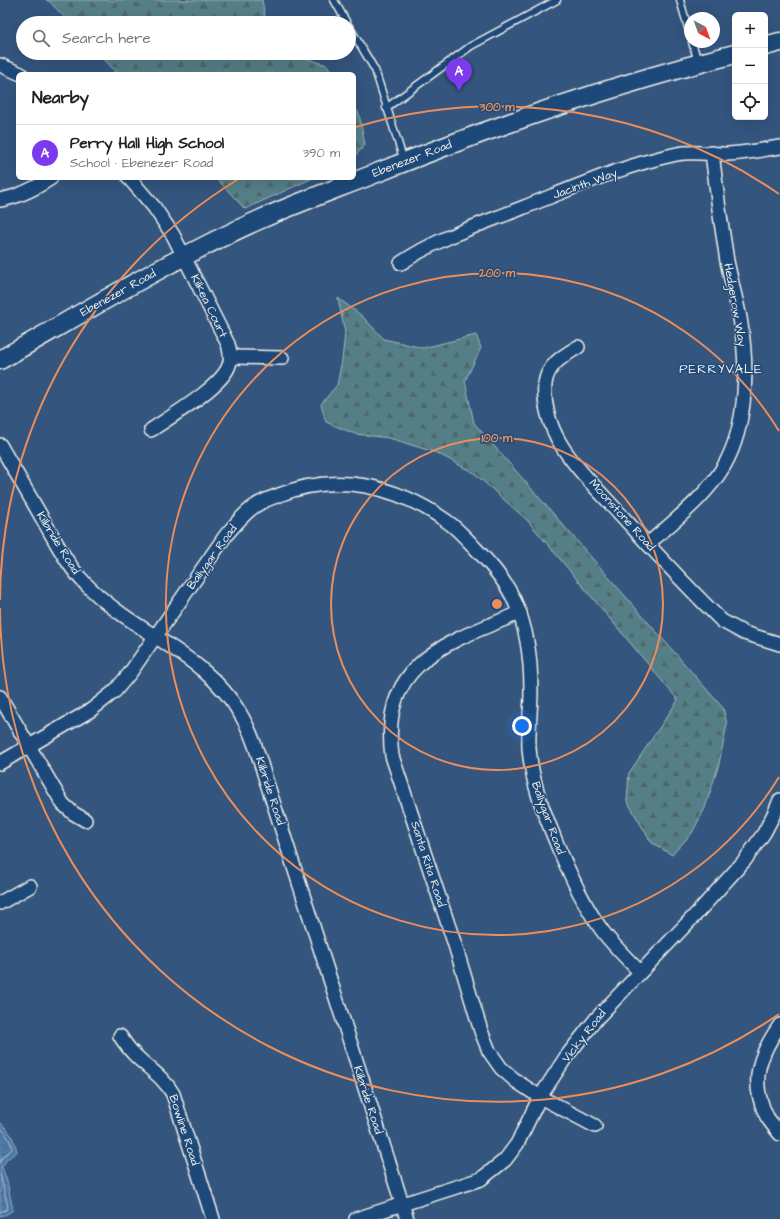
<!DOCTYPE html>
<html lang="en">
<head>
<meta charset="utf-8">
<style>
  body { margin:0; font-family:"Architects Daughter",sans-serif; background:#f6f6f6; color:#202124 }
  .controls { position:absolute; right:12px; top:12px; display:grid; overflow:hidden; border-radius:6px; box-shadow:0 4px 16px #0002 }
  .controls button { width:36px; height:36px; display:grid; place-items:center; padding:0; border:0; border-bottom:1px solid #e0e0e0; background:#fff; color:#202124; font:20px sans-serif }
  .compass { position:absolute; left:684px; top:12px; width:36px; height:36px; border-radius:50%; background:#fff; box-shadow:0 4px 16px #0002; rotate:139deg }
  .you { position:absolute; left:522px; top:726px; width:14px; height:14px; margin:-10px; border:3px solid #fff; border-radius:50%; background:#1a73e8; box-shadow:0 0 0 6px #1a73e833 }
  .badge { display:grid; place-items:center; width:26px; height:26px; border-radius:50%; background:#7c3aed; color:#fff; font-size:13px; font-weight:700 }
  .pin { position:absolute; translate:-50% -33px; filter:drop-shadow(0 1px 2px #0008) }
  .pin::after { content:''; position:absolute; top:21px; width:14px; height:12px; background:inherit; clip-path:polygon(0 0,100% 0,50% 100%) }
  .list { margin:0; padding:0; list-style:none }
  h2 { display:flex; justify-content:space-between; align-items:center; height:52px; margin:0; padding:0 16px; font-size:17px }
  h2 small { font-size:13px; font-weight:400; color:#757577 }
  .list li { display:grid; grid-template-columns:26px 1fr auto; gap:12px; align-items:center; box-sizing:border-box; height:56px; padding:0 16px; border-top:1px solid #e0e0e0 }
  .list b { display:block; font-size:15px; white-space:nowrap }
  .list p { margin:0; font-size:13px; white-space:nowrap; color:#757577 }
  .list em { font-size:13px; font-style:normal; color:#757577 }
  .icon { flex:none; width:22px; height:22px; fill:none; stroke:currentColor; stroke-width:2; stroke-linecap:round; stroke-linejoin:round }
  .map { position:relative; flex:none; width:780px; height:1219px; overflow:hidden }
  .search { position:absolute; background:#fff; box-shadow:0 4px 16px #0002; left:16px; top:16px; width:340px; height:44px; display:flex; align-items:center; gap:10px; box-sizing:border-box; padding:0 14px; border-radius:22px; color:#757577; font-size:15px }
  .panel { position:absolute; background:#fff; box-shadow:0 4px 16px #0002; left:16px; top:72px; width:340px; height:108px; border-radius:6px }
  .map>svg:first-child { display:block }
  .forest { fill:url(#forest-firs); stroke:#a4b8b8 }
  .water { fill:url(#water-waves); stroke:#90a9c2 }
  .lines { fill:none; stroke-linecap:round; stroke-linejoin:round }
  .shore { stroke:#b1c1ce; stroke-width:1 }
  .lane-casing { stroke:#f4f1e8; stroke-width:9 }
  .street-casing { stroke:#f4f1e8; stroke-width:16 }
  .secondary-casing { stroke:#f4f1e8; stroke-width:21 }
  .lane { stroke:#1f4a7a; stroke-width:6 }
  .street { stroke:#1f4a7a; stroke-width:13 }
  .secondary { stroke:#1f4a7a; stroke-width:18 }
  .ring { fill:none; stroke:#ec8e59; stroke-width:2 }
  .labels { text-anchor:middle; dominant-baseline:central; stroke-width:3; stroke-linejoin:round; paint-order:stroke }
  .street-label { font-size:12px; fill:#f4f1e8; stroke:#1f4a7a }
  .neighbourhood-label { font-size:13px; letter-spacing:1px; fill:#f4f1e8; stroke:#1f4a7a }
  .centre { fill:#ec8e59; stroke:#1f4a7a; stroke-width:2 }
  .ring-label { font-size:12px; text-anchor:middle; font-weight:bold; fill:#ec8e59; stroke:#1f4a7a; stroke-width:3; stroke-linejoin:round; paint-order:stroke }
</style>
</head>
<body>
<div class="map">
<svg width="780" height="1219" viewBox="0 0 780 1219">
  <defs>
    <pattern id="forest-firs" width="22" height="20" patternUnits="userSpaceOnUse"><rect width="22" height="20" fill="#547f87"/><path d="M5 1l3.5 6h-7zM16 11l3.5 6h-7z" fill="#4f666a"/></pattern>
    <pattern id="water-waves" width="16" height="10" patternUnits="userSpaceOnUse"><rect width="16" height="10" fill="#4d79a8"/><path d="M0 5q4-4 8 0t8 0" fill="none" stroke="#4b637c"/></pattern>
  </defs>
  <rect width="100%" height="100%" fill="#34557e"/>
  <filter id="ink" filterUnits="userSpaceOnUse"><feTurbulence type="fractalNoise" baseFrequency=".025" numOctaves="2"/><feDisplacementMap in="SourceGraphic" scale="8" xChannelSelector="R" yChannelSelector="G"/><feConvolveMatrix kernelMatrix="1 2 1 2 8 2 1 2 1" color-interpolation-filters="sRGB"/></filter>
  <g filter="url(#ink)">
    <!-- forest -->
    <g class="forest">
      <polygon points="46,0 262,0 266,23 70,23 49,1"/>
      <polygon points="98,53 289,53 327,65 333,74 118,74"/>
      <polygon points="354,106 359,114 365,145 354,157"/>
      <polygon points="216,178 313,178 245,209"/>
      <polygon points="338,298 362,316 384,339 423,348 476,335 481,348 465,381 474,423 723,708 727,724 719,764 705,808 692,833 672,855 651,842 627,801 629,773 678,700 528,521 474,473 437,453 389,438 355,434 326,422 321,404 337,385 342,360 345,333"/>
    </g>
    <!-- water -->
    <path class="water" d="M 0,1122 C 9,1130 15,1140 17,1152 L 7,1159 L 2,1167 L 7,1181 L 13,1210 L 7,1214 L 0,1216 Z"/>
    <g class="lines">
      <!-- shore -->
      <g class="shore">
        <path d="M 0,1127 C 6,1133 11,1141 12,1149 L 3,1157 L 0,1162"/>
        <polyline points="0,1174 8,1207 6,1210 0,1212"/>
      </g>
      <!-- lane casing -->
      <g class="lane-casing">
        <g id="lane">
          <polyline points="334,0 347,23"/>
          <polyline points="680,0 690,35"/>
          <polyline points="349,26 375,70 404,161"/>
          <polyline points="692,42 698,62"/>
          <polyline points="386,108 471,46 557,0"/>
        </g>
      </g>
      <!-- street casing -->
      <g class="street-casing">
        <g id="street">
          <polyline points="0,65 21,74"/>
          <path d="M 129,178 L 154,207 L 173,235 L 228,344 C 230,351 232,358 229,365 C 223,386 170,417 151,430"/>
          <path d="M 0,200 C 18,197 36,188 51,178"/>
          <path d="M 401,263 C 440,237 479,225 522,208 C 573,188 624,165 677,154 C 693,151 707,154 723,154 C 742,154 761,150 780,147"/>
          <path d="M 578,347 C 563,356 547,365 545,384 C 543,404 550,426 560,443 C 574,467 602,494 621,515 C 654,551 687,587 722,621 L 744,633 L 780,644"/>
          <polyline points="231,357 282,358"/>
          <path d="M 0,445 C 14,469 27,492 41,516 C 56,542 69,570 92,590 C 139,635 208,656 241,715 C 253,735 259,758 266,780 L 407,1219"/>
          <path d="M 648,544 C 675,520 705,498 724,466 C 748,424 748,364 740,318 C 736,299 731,280 727,261 C 721,225 716,189 712,153"/>
          <path d="M 520,613 C 448,642 379,662 392,756 L 455,945 L 481,1031 L 489,1051 L 501,1068 L 516,1081 L 540,1097 L 595,1126"/>
          <polyline points="0,697 63,804 73,813 85,820"/>
          <path d="M 0,763 L 91,710 L 115,691 L 130,673 L 226,535 C 235,525 244,513 255,506 C 262,501 271,498 279,495 C 336,472 395,485 445,520 C 456,527 466,538 475,548 C 491,564 506,581 515,602 C 528,630 531,661 531,691 C 531,710 528,729 529,748 C 532,786 545,815 559,849 C 572,878 585,908 604,933 C 615,947 627,959 640,972"/>
          <polyline points="0,903 30,886"/>
          <path d="M 780,1025 C 759,1055 749,1081 767,1117 C 771,1123 776,1129 780,1134"/>
          <path d="M 120,1036 C 124,1042 128,1048 133,1053 C 147,1068 163,1076 173,1094 L 213,1219"/>
          <polyline points="356,1219 481,1179 505,1160 517,1144 540,1097 566,1057 596,1019 697,913 745,860 764,833 775,812 780,800"/>
        </g>
      </g>
      <!-- secondary casing -->
      <g class="secondary-casing">
        <g id="secondary">
          <polyline points="765,46 780,42"/>
          <path d="M 0,360 C 86,311 171,259 261,219 C 297,203 333,190 369,176 C 489,128 611,85 735,54"/>
        </g>
      </g>
      <!-- lane -->
      <use href="#lane" class="lane"/>
      <!-- street -->
      <use href="#street" class="street"/>
      <!-- secondary -->
      <use href="#secondary" class="secondary"/>
    </g>
  </g>
  <!-- distance rings -->
  <g class="ring">
    <circle cx="497" cy="604" r="166"/>
    <path d="M779 777A331 331 0 1 1 779 431"/>
    <path d="M779 1014A497 497 0 0 1 0 608M0 600A497 497 0 0 1 237 180M356 127A497 497 0 0 1 779 194"/>
  </g>
  <g class="labels">
    <!-- street labels -->
    <g class="street-label">
      <text transform="translate(412 159) rotate(-21)">Ebenezer Road</text>
      <text transform="translate(585 184) rotate(-20)">Jacinth Way</text>
      <text transform="translate(118 293) rotate(-29)">Ebenezer Road</text>
      <text transform="translate(735 305) rotate(80)">Hedgerow Way</text>
      <text transform="translate(209 306) rotate(64)">Kilkea Court</text>
      <text transform="translate(622 515) rotate(48)">Moonstone Road</text>
      <text transform="translate(58 543) rotate(58)">Kilbride Road</text>
      <text transform="translate(212 557) rotate(-54)">Ballygar Road</text>
      <text transform="translate(270 791) rotate(72)">Kilbride Road</text>
      <text transform="translate(548 818) rotate(70)">Ballygar Road</text>
      <text transform="translate(428 864) rotate(72)">Santa Rita Road</text>
      <text transform="translate(584 1036) rotate(-52)">Vicky Road</text>
      <text transform="translate(368 1100) rotate(72)">Kilbride Road</text>
      <text transform="translate(184 1130) rotate(72)">Bowline Road</text>
    </g>
    <!-- neighbourhood labels -->
    <g class="neighbourhood-label">
      <text x="721" y="369">PERRYVALE</text>
    </g>
  </g>
  <circle cx="497" cy="604" r="6" class="centre"/>
  <g class="ring-label">
    <text x="497" y="111">300 m</text>
    <text x="497" y="277">200 m</text>
    <text x="497" y="442">100 m</text>
  </g>
</svg>
<div class="controls">
<button>+</button>
<button>−</button>
<button><svg class="icon" aria-label="locate" viewBox="0 0 24 24"><circle cx="12" cy="12" r="6"/><path d="M12 2v4M12 18v4M2 12h4M18 12h4"/></svg></button>
</div>
<svg class="compass" viewBox="-18 -18 36 36"><path d="M0-13l5 13h-10z" fill="#e53935"/><path d="M0 13l5-13h-10z" fill="#757577"/></svg>
<div class="you"></div>
<div class="pin badge" style="left:459px;top:91px">A</div>
<div class="search"><svg class="icon" aria-label="search" viewBox="0 0 24 24"><circle cx="10" cy="10" r="6"/><path d="M15 15l6 6"/></svg>Search here</div>
<section class="panel">
<h2>Nearby<small></small></h2>
<ul class="list">
<li><span class="badge">A</span><div><b>Perry Hall High School</b><p>School · Ebenezer Road</p></div><em>390 m</em></li>
</ul>
</section>
</div>
</body>
</html>
